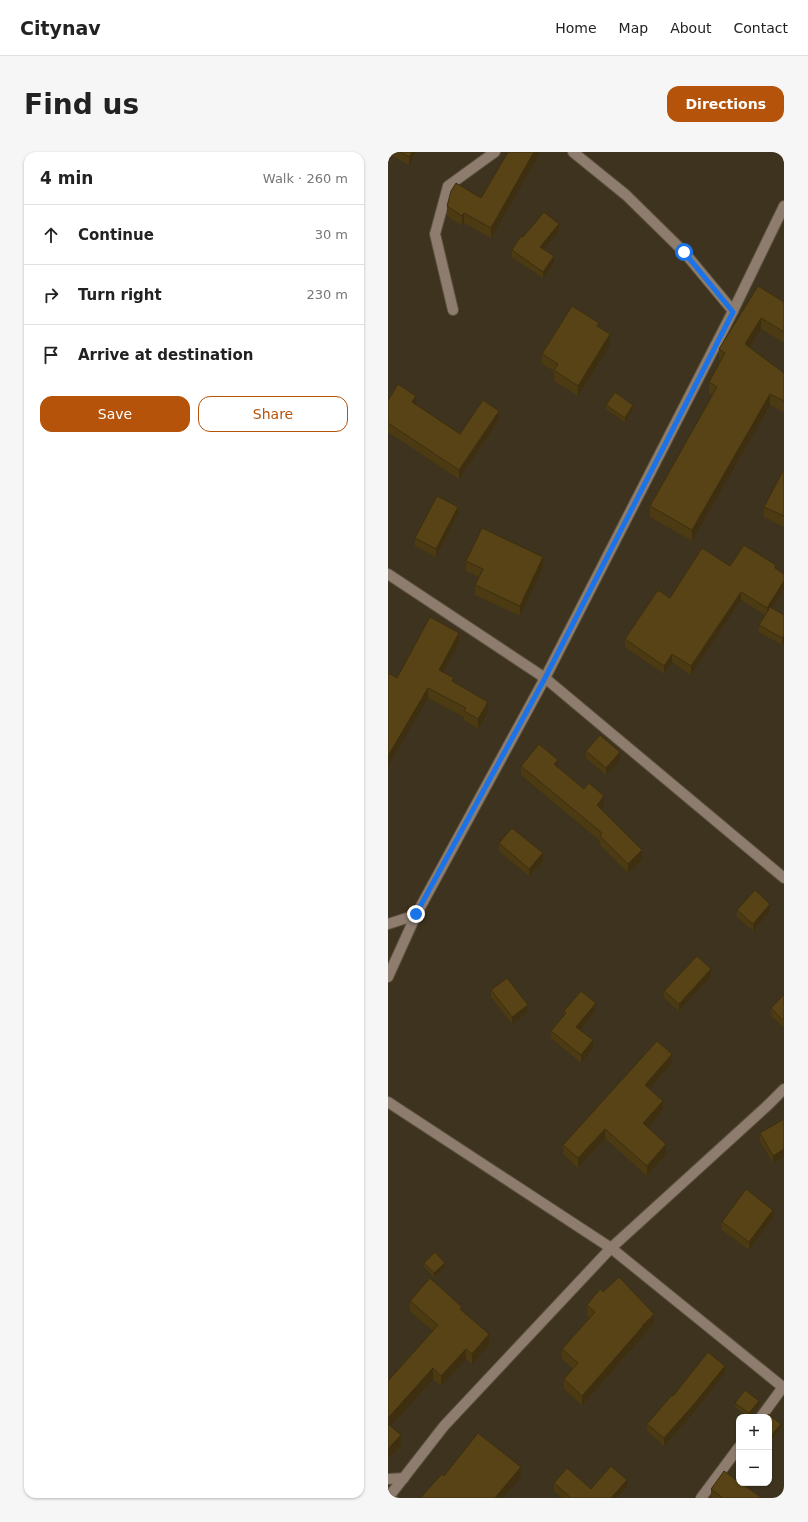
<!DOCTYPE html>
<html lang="en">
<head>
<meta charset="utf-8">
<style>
  body { margin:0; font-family:"DejaVu Sans",sans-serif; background:#f6f6f6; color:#222 }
  .controls { position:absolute; right:12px; bottom:12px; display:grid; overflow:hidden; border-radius:8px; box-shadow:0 1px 3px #0004 }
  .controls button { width:36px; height:36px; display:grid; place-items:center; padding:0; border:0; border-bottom:1px solid #e0e0e0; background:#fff; color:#222; font:20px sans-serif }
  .stop { position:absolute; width:12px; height:12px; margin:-9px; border:3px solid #1a73e8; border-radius:50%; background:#fff }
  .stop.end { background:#1a73e8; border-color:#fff; box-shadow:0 1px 4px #0008 }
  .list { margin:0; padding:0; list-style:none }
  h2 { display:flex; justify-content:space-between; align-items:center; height:52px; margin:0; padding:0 16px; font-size:17px }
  h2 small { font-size:13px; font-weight:400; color:#767676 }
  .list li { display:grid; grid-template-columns:26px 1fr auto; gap:12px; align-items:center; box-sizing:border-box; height:60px; padding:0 16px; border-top:1px solid #e0e0e0 }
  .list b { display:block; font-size:15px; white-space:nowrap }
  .list em { font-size:13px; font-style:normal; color:#767676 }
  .actions { display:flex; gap:8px; padding:12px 16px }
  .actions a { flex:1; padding:9px 0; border:1px solid #b45309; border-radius:12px; text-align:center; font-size:14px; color:#b45309 }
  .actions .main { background:#b45309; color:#fff }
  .icon { flex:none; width:22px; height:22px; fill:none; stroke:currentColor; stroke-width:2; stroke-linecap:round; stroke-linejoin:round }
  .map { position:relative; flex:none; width:396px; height:1346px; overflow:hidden; border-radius:12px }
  header { display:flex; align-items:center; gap:24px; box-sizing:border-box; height:56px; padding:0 20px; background:#fff; border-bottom:1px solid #e0e0e0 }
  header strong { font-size:19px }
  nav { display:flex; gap:22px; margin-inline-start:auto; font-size:14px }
  .intro { display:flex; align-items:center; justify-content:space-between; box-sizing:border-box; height:96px; padding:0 24px }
  h1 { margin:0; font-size:28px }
  .button { padding:10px 18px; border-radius:12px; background:#b45309; color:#fff; font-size:14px; font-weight:700 }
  main { display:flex; gap:24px; padding:0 24px }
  aside { flex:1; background:#fff; border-radius:12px; box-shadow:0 1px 3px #0004 }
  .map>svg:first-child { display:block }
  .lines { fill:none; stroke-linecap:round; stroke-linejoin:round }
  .minor-casing { stroke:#5b523e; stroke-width:12 }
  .minor { stroke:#8e7d6e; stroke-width:10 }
  .wall { fill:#4b3a12 }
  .shaded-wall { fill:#3d2f0f }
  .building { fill:#574315; stroke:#3d2f0f }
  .route { stroke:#1a73e8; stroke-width:5 }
</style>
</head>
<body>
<header>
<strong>Citynav</strong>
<nav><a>Home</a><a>Map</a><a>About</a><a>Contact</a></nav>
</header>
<div class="intro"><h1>Find us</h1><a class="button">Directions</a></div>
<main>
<aside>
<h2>4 min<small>Walk · 260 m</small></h2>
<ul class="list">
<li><svg class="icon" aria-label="ahead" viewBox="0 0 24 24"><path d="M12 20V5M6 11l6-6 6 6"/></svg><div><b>Continue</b></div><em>30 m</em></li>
<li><svg class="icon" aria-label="right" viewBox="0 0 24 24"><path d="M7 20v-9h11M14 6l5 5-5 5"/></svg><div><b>Turn right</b></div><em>230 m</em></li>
<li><svg class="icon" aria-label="arrive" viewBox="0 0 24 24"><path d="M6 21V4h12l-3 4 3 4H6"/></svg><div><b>Arrive at destination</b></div></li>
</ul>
<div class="actions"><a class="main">Save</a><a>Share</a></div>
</aside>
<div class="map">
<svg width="396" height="1346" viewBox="0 0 396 1346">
  <rect width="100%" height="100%" fill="#3d331e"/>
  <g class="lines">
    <!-- minor casing -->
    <g class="minor-casing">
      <g id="minor">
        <polyline points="185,0 238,43 296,100 345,159"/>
        <polyline points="65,158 47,82 60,34 107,0"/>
        <polyline points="0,422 157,526 396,726"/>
        <polyline points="0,772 28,763"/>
        <polyline points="0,825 28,763 157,526 345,159 396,54"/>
        <polyline points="0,950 223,1096 396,1236"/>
        <polyline points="373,1265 395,1235"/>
        <polyline points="0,1327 16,1326"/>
        <polyline points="0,1346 56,1274 223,1096 380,953 396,937"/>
        <polyline points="313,1346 351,1295"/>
      </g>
    </g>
    <!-- minor -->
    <use href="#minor" class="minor"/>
  </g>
  <!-- wall -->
  <g class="wall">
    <polygon points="1,0 28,0 21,13 1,2"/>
    <polygon points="152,0 103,86 76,71 74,74 59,64 59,54 93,46"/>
    <polygon points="171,79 156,97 166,111 155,126 124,105 124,98 135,85"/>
    <polygon points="396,150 396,191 373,177 362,195 396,221 396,260 382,253 304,389 262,365 262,354 325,243 321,241 321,230 333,209 331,208 331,197"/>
    <polygon points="211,175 222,193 190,244 166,229 166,219 154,212 154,202"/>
    <polygon points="0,247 28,252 72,282 111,268 71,327 0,280"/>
    <polygon points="218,253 245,257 237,270 218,257"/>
    <polygon points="396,317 396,375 376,365 376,355"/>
    <polygon points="70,362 48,405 27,394 27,386"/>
    <polygon points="78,409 155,415 132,464 87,443 87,433 91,425 78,419"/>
    <polygon points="342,414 388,417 396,429 396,437 384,456 396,463 396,491 394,493 371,480 371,473 377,463 353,448 303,523 284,510 276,522 237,495 237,487 282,446"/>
    <polygon points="71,491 55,520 100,560 90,577 76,568 76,565 40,546 9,526"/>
    <polygon points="198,599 232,608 218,623 198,606"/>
    <polygon points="133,614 170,615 216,654 213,658 254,708 240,721 212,693 212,689 133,623"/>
    <polygon points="111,691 155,709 141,724 111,699"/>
    <polygon points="349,758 382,759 365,779 349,765"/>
    <polygon points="323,824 291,859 276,846 276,839"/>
    <polygon points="103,838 140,860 124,872 103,845"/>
    <polygon points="396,843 396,874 395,875 383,864 383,856"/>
    <polygon points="208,858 192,878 205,896 193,911 163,886 163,879 176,864 176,859"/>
    <polygon points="284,911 261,937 275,958 259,975 278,1002 259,1024 217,986 190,1016 175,1002 175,993"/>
    <polygon points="396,967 396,1005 385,1011 372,989 372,981"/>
    <polygon points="385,1065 361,1098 334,1078 334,1070"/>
    <polygon points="36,1111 57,1115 46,1125 36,1115"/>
    <polygon points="215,1140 266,1172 255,1182 255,1184 194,1253 176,1237 176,1227 185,1217 174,1207 174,1197 202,1166 199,1163 199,1153"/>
    <polygon points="22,1149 74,1159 101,1193 84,1212 78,1207 53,1234 45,1227 2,1274 13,1294 0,1307 0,1229 45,1179 22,1159"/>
    <polygon points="337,1221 307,1259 276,1294 259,1279 259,1272 285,1244"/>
    <polygon points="347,1251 371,1253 361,1265 347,1255"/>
    <polygon points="381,1265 393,1276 383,1288 381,1287"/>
    <polygon points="166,1331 203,1337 239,1335 229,1346 174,1346 166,1339"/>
    <polygon points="323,1337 374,1346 325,1346 323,1345"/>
  </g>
  <!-- shaded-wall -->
  <g class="shaded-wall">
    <polygon points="24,0 28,0 21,13 21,5"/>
    <polygon points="146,0 152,0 152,1 103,86 103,76"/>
    <polygon points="76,61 76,71 74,74 74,64"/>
    <polygon points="171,72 171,79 152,102 152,95"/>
    <polygon points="166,104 166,111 155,126 155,120"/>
    <polygon points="373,166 373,177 357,203 357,192"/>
    <polygon points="222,182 222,193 190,244 190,234"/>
    <polygon points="382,242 382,253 304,389 304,378"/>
    <polygon points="28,244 28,253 24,250"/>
    <polygon points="245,253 245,257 237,270 237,266"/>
    <polygon points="111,259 111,268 71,327 71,318"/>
    <polygon points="70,355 70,362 48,405 48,397"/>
    <polygon points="155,405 155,415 132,464 132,454"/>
    <polygon points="396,429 396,437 379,464 379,456"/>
    <polygon points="353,440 353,448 303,523 303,514"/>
    <polygon points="71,481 71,491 51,528 51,518"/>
    <polygon points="396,483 396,491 394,493 394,486"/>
    <polygon points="284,502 284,510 276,522 276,514"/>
    <polygon points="40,536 40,546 0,614 0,604"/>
    <polygon points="100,550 100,560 90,577 90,567"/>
    <polygon points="232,600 232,608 218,623 218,616"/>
    <polygon points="170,608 170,617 166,612"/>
    <polygon points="216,644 216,654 209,663 209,653"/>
    <polygon points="254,698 254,708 240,721 240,712"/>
    <polygon points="155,701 155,709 141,724 141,717"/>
    <polygon points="382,752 382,759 365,779 365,772"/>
    <polygon points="323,817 323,824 291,859 291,852"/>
    <polygon points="208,851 208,858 188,883 188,875"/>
    <polygon points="140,853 140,860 124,872 124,865"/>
    <polygon points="205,888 205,896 193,911 193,903"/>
    <polygon points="284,902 284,911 257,942 257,933"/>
    <polygon points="275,949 275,958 255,981 255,971"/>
    <polygon points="217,977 217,986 190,1016 190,1006"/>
    <polygon points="278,992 278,1002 259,1024 259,1014"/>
    <polygon points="396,997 396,1005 385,1011 385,1004"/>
    <polygon points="385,1058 385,1065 361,1098 361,1090"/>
    <polygon points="57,1111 57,1115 46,1125 46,1121"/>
    <polygon points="266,1162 266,1172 255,1182 255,1184 194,1253 194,1244 254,1174"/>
    <polygon points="101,1182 101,1193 84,1212 84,1202"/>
    <polygon points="78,1197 78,1207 53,1234 53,1224"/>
    <polygon points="337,1214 337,1221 307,1259 276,1294 276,1286"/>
    <polygon points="45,1216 45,1227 0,1277 0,1266"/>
    <polygon points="371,1249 371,1253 361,1265 361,1261"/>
    <polygon points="393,1272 393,1276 383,1288 383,1284"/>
    <polygon points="13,1283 13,1294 0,1307 0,1297"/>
    <polygon points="133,1315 133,1325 115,1346 107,1346"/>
    <polygon points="239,1328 239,1335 229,1346 223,1346"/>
  </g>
  <!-- building -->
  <g class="building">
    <polygon points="12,0 24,0 21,5"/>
    <polygon points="120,0 146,0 103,76 76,61 74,64 59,54 63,39 68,31 93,46"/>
    <polygon points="156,60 171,72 152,95 166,104 155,120 124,98 132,85 135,85"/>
    <polygon points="370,134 396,150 396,180 373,166 357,192 396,221 396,249 382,242 304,378 262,354 329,235 321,230 337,201 331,197"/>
    <polygon points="184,154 211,171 209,174 222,182 190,234 166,218 170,212 154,202"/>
    <polygon points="10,232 28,244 24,250 72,282 95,248 111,259 71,318 0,271 0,247 1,247"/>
    <polygon points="227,240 245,253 237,266 218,253"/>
    <polygon points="396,317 396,364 376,355"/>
    <polygon points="49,344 70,355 48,397 27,386"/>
    <polygon points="94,376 155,405 132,454 87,433 95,417 78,409"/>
    <polygon points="356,393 388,413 387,416 396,422 396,429 379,456 353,440 303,514 284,502 276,514 237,487 270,438 282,446 314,396 342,414"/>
    <polygon points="382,455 396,463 396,483 394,486 371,473"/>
    <polygon points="42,465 71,481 51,518 66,526 64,529 100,550 90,567 76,559 78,556 40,536 0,604 0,521 9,526"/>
    <polygon points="212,583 232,600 218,616 198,599"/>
    <polygon points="151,592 170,608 166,612 196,637 201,631 216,644 209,653 254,698 240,712 212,684 214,681 133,614"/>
    <polygon points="124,676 155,701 141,717 111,691"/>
    <polygon points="367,738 382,752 365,772 349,758"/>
    <polygon points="309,804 323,817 291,852 276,839"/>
    <polygon points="119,826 140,853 124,865 103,838"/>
    <polygon points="193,839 208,851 188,875 205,888 193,903 163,879 178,861 176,859"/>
    <polygon points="396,843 396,867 395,868 383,856"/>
    <polygon points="269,889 284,902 257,933 275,949 255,971 278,992 259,1014 217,977 190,1006 175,993"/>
    <polygon points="396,967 396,997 385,1004 372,981"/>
    <polygon points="358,1037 385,1058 361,1090 334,1070"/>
    <polygon points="47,1100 57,1111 46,1121 36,1111"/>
    <polygon points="231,1125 266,1162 254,1174 255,1174 194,1244 176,1227 190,1211 174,1197 207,1160 199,1153 212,1137 215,1140"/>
    <polygon points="42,1126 74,1155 72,1157 101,1182 84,1202 78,1197 53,1224 45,1216 0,1266 0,1229 50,1173 22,1149"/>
    <polygon points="320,1200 337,1214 307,1251 276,1286 259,1272 284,1243 285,1244"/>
    <polygon points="357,1238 371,1249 361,1261 347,1251"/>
    <polygon points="380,1262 393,1272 383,1284 381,1283 381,1265 378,1265"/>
    <polygon points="0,1272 13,1283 0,1297"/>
    <polygon points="90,1281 133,1315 107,1346 32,1346 54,1322 56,1324"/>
    <polygon points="223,1314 239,1328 223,1346 183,1346 166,1331 179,1316 203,1337"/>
    <polygon points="336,1319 351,1330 351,1331 353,1331 374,1346 335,1346 323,1337"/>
  </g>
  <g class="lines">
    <!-- route -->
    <polyline class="route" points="28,762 157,526 345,160 296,100"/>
  </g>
</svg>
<div class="controls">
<button>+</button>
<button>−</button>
</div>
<div class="stop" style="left:296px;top:100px"></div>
<div class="stop end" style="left:28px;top:762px"></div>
</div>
</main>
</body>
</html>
